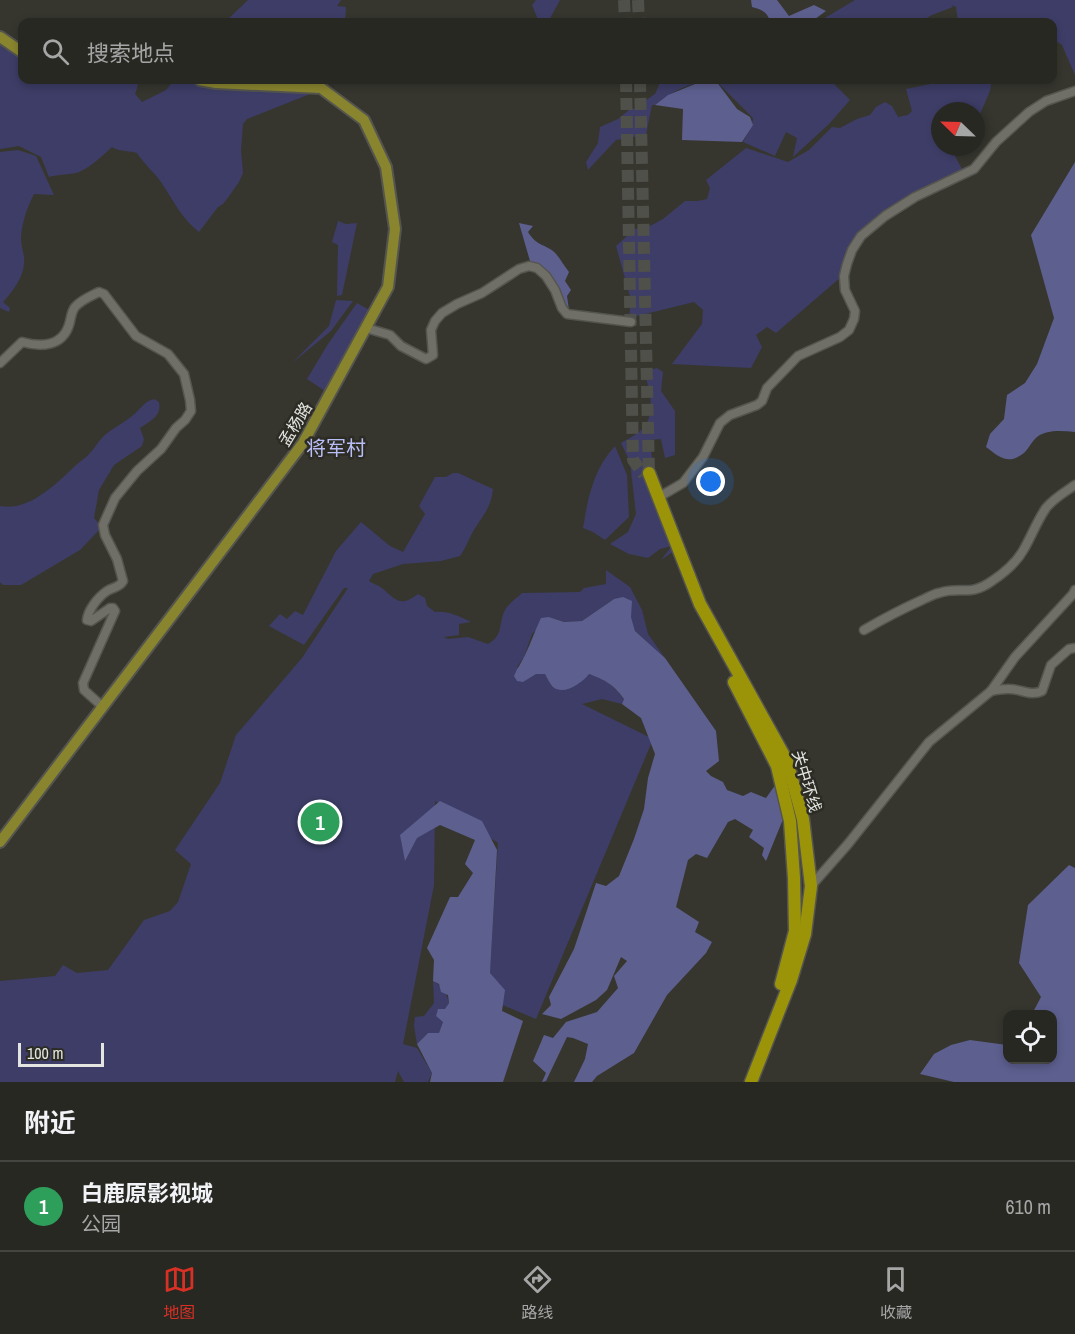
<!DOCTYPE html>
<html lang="zh">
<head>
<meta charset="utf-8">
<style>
  body { margin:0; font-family:"Archivo Narrow","Noto Sans SC",sans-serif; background:#343430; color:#f1f3f6 }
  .controls { position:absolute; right:18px; bottom:18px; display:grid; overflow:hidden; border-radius:12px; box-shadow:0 3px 9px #0003 }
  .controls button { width:54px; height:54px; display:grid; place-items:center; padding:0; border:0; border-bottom:2px solid #444441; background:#282823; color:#f1f3f6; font:30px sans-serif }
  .compass { position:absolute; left:931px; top:102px; width:54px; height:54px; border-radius:50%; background:#282823; box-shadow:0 3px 9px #0003; rotate:293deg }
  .scale { position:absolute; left:18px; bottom:15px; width:86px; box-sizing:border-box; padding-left:6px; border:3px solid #e4e4e0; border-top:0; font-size:16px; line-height:21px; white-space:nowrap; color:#e4e4e0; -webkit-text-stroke:4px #2c2c25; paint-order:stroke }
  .you { position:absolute; left:711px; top:482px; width:21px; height:21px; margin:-15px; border:4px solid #fff; border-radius:50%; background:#1a73e8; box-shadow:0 0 0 9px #1a73e833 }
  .badge { display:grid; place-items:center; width:39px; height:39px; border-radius:50%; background:#d93025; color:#fff; font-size:20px; font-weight:700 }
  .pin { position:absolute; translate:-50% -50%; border:3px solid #fff; box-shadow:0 2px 6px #0006 }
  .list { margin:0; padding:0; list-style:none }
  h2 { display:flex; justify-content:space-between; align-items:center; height:78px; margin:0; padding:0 24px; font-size:26px }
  h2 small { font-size:20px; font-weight:400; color:#a5a6a6 }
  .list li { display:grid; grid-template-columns:39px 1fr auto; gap:18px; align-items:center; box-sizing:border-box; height:90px; padding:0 24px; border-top:2px solid #444441 }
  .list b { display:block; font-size:22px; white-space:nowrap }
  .list p { margin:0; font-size:20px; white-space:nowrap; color:#a5a6a6 }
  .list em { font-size:20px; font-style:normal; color:#a5a6a6 }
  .icon { flex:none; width:33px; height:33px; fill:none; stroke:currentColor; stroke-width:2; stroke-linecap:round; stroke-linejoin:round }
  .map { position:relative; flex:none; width:1075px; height:1082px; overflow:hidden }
  .search { position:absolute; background:#282823; box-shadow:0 3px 9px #0003; left:18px; right:18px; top:18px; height:66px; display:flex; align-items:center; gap:15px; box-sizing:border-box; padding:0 21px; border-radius:12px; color:#a5a6a6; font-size:22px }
  .sheet { height:168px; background:#282823 }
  nav { display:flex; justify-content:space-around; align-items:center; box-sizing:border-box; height:84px; border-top:2px solid #444441; background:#282823; font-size:16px; color:#a5a6a6 }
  nav a { display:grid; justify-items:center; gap:3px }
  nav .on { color:#d93025 }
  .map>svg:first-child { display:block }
  .green { fill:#3d3d67 }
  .forest { fill:#5d5f8f }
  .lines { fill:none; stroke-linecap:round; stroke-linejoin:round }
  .highway-tunnel { stroke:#50504a; stroke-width:12; stroke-dasharray:12 6; stroke-linecap:butt }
  .minor-casing { stroke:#55554f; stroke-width:11 }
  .major-casing { stroke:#55554f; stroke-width:14 }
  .highway-casing { stroke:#55554f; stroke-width:15 }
  .minor { stroke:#6f6f67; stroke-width:8 }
  .major { stroke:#89852f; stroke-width:10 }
  .highway { stroke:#9b9409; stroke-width:12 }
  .labels { text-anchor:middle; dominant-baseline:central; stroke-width:5; stroke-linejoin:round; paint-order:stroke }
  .street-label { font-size:16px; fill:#e4e4e0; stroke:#2c2c25 }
  .quarter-label { font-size:20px; fill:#b9bdf5; stroke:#2c2c25 }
</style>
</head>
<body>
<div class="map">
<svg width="1075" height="1082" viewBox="0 0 1075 1082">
  <rect width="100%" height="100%" fill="#36362f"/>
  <!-- green -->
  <g class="green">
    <polygon points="248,0 341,0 337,6 346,7 345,22 225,22"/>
    <polygon points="536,0 560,0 548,22 539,22 532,5"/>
    <polygon points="855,0 1075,0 1075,75 1062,45 1056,41 1053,42 1052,22 961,22 958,21 956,7 952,5 953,7 932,15 920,22 818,22"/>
    <path d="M 0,44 L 3,48 L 22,56 L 22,80 L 136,80 L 138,85 L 135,94 L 142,102 L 166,90 L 174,80 L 184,80 L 219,90 L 315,92 L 247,119 L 243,124 L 241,150 L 243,173 L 239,182 L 227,199 L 223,204 L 218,207 L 199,232 C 182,219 173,200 161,182 C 154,172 144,164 137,153 C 130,151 116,151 112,147 C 102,156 91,167 79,172 C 70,175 59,174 49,177 L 41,157 L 19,146 L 0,149 Z"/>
    <path d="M 656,80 L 830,80 L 850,100 L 829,124 L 793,157 L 797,138 L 786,132 L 775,156 L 743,142 L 752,125 L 753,118 L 716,81 C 694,80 672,91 655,105 L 652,105 L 646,135 L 616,140 L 588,170 L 586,162 L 598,143 L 600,127 L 618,119 L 629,110 L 635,108 L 655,94 L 659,85 Z"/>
    <polygon points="948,80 992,80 990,91 976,123 976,111 940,111 940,147 957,147 955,156 963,171 910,194 866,227 841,277 776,333 767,327 756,335 762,347 751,368 672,364 702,324 703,310 694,302 629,318 631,300 616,246 635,229 652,225 663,219 685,201 698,201 707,199 710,188 706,180 746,148 788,162 809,150 832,127 840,128 857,119 870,115 876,107 885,102 892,106 898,117 908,115 912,111 906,89 941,82"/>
    <path d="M 18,150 L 36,156 L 54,195 L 34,194 C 27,208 22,222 21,238 C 21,245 23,251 24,257 C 26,274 14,290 3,302 L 10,308 L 9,312 L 0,308 L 0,152 Z"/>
    <polygon points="338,221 346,224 357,223 342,295 337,296 338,245 332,242"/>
    <polygon points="336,300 353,301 331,331 292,363 329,326"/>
    <polygon points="357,303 373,312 328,393 307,379 328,344"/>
    <path d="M 657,368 L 663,372 L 661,391 L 675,411 L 675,455 L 665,458 L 661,439 L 649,440 L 657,484 L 677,549 L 661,560 L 672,546 L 660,549 L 648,558 L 629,554 L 610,544 L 628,532 L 636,514 L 630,462 L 621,443 C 630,438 642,432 647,423 C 654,409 650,385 643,372 Z"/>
    <path d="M 154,399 L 159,402 C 162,416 150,421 140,428 L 144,439 L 142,446 L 114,465 L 99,490 L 94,518 L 102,527 L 80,550 L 21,585 L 3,585 L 0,582 L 0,506 C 29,512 57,483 76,465 C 80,461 86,458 90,453 C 94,449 97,443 102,438 C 110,429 123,424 132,416 C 140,410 143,402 154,399 Z"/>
    <path d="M 615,446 L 627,475 L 629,517 L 605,540 L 593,532 L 583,528 C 588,498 593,470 615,446 Z"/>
    <path d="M 453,473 L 458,473 L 493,489 C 491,508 483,515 474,530 C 469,538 466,548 460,556 L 441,561 L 403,564 L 373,574 L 369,581 C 373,584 379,585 383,589 C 397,601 401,607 418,594 L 425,598 L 427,606 L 435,612 C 449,611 458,616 471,622 L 459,624 L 459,635 L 444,637 L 448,639 L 468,637 L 488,644 C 504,635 498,624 505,610 C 508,604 517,598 522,593 L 580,592 L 584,588 L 606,584 L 606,570 L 630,587 L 642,610 L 648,634 L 665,658 L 635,631 L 631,618 L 614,599 L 582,621 L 564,622 L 549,617 L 532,634 L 524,657 L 517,667 L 536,674 L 545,674 L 552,686 C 560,684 583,674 589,674 C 603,675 616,689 624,699 L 622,704 L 602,699 L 582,704 L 653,739 L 536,1019 L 488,999 L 498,843 L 435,801 L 434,885 L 403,1044 L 417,1048 L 432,1073 L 428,1082 L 404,1082 L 398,1071 L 395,1082 L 0,1082 L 0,981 L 55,976 L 63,965 L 77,973 L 108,970 L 144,920 L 170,911 L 178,902 L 191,864 L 175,850 L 220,783 L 236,735 L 302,658 L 348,588 L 344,588 L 304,645 L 269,626 L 280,614 L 287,619 L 295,611 L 303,615 L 336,551 L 361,522 L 390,546 L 403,552 L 425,514 L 419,506 L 435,477 L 446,477 Z"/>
    <path d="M 433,981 C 442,986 447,993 449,1003 L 445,1010 L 438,1009 L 443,1022 L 439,1034 L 428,1033 L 417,1044 L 414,1026 L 415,1017 L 424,1016 L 434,1003 Z"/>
  </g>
  <!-- forest -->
  <g class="forest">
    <path d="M 751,0 L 777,0 L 789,16 L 814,5 L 826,11 L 811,22 L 760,22 L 770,21 C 767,12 761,9 752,7 Z"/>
    <polygon points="705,80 716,81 737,109 750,117 753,125 742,142 682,140 683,109 655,105 668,95"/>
    <path d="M 1075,162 L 1075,432 C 1062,431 1048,429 1037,437 C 1032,441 1029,448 1025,452 C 1009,466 999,457 986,447 L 990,434 L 1004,419 L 1007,395 L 1025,383 L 1037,364 L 1054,318 L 1031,235 Z"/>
    <path d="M 519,223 L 533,226 L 528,232 C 537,246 542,243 553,251 C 559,256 564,266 569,272 L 565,281 L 571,290 L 567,296 L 569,310 L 565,307 L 549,273 L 530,261 Z"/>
    <path d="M 623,597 L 632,601 L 631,617 L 635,631 L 665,658 L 716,731 L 719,761 L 706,771 L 711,776 L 723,782 L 727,790 L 743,796 L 751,792 L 766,798 L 776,784 L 790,802 L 766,861 L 762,855 L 764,848 L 749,837 L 753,830 L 735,819 L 728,822 L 707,858 L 696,854 L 688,860 L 676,907 L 699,922 L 695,932 L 712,942 L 706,953 L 667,995 L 634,1053 L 597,1076 L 592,1082 L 574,1082 L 585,1059 L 588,1044 L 573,1038 L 567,1037 L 546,1081 L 542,1082 L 546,1073 L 533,1061 L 544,1035 L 553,1038 L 566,1022 L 597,1012 L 618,988 L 614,976 L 627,961 L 621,957 L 607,990 L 596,1000 L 561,1019 L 542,1014 L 551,1005 L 549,997 L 574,949 L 596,883 L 606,886 L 619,876 L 634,839 L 644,809 L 648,778 L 655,754 L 641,718 L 622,704 L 624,699 C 613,684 605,680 589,674 C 582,683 564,696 553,687 C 550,684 547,678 545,674 L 536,674 L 523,682 L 517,681 L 514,676 C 517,668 522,662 525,655 C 531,643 535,630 541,618 L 549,617 L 564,622 L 582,621 L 614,599 Z"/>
    <polygon points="440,801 482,821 497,850 490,973 505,990 502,1011 523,1021 503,1082 430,1082 432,1073 417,1044 428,1033 439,1033 443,1022 436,1016 438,1009 445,1009 449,1003 448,995 441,992 439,984 433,981 434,960 427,948 450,897 458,897 473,873 465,864 475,840 440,825 417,838 405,861 400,835"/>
    <polygon points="1069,865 1075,868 1075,1082 954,1082 920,1074 934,1054 951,1045 970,1040 1007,1045 1008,1060 1052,1060 1052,1014 1032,1014 1041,997 1019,963 1028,905"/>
  </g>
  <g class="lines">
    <!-- highway-tunnel -->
    <g class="highway-tunnel">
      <polyline points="624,0 625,22"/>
      <polyline points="638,0 639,22"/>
      <polyline points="626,80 633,460 644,475"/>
      <polyline points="640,80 649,473"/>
    </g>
    <!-- minor casing -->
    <g class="minor-casing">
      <g id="minor">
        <polyline points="366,328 390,335 401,346 426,359 433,355 431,330 435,321 442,313 457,304 482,293 519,269 529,266 537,268 546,276 555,290 562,308 567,314 631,322"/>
        <path d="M 0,363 L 22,342 C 40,347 62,347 69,325 C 71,319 71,312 75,307 C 81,300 91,296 99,292 L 104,294 L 136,336 L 168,354 L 184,374 L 190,400 L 191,411 L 185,420 L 176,428 L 161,449 L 137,471 L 115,498 L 103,525 L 105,535 L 117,559 L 123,581 C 119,588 113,587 107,591 C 98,597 88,610 87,620 L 91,621 L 110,608 L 113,608 L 115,611 L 83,683 L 84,690 L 103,707"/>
        <polyline points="659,497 683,483 703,457 720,423 730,415 757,405 762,401 767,388 798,356 840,337 849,330 854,319 855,311 845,290 844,276 847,264 852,250 861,236 885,216 915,197 974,169 996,142 1029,112 1046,101 1075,91"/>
        <path d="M 864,630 C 883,619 902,609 922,600 C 927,598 933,594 939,593 C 960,586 970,597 992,581 C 1004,573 1017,562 1024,549 C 1032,535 1037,521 1046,508 C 1054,498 1065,492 1075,485"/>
        <path d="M 991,691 C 996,690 1002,689 1007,689 C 1020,688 1030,697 1042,691 L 1051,665 L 1069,649 L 1075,648"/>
        <polyline points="811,886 848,844 929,742 991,691 1015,657 1073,594 1075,590"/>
      </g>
    </g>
    <!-- major casing -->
    <g class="major-casing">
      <g id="major">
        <polyline points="0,37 22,52"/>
        <polyline points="0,842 303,443 388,287 395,229 386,167 364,120 321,88 216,83 200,80"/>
      </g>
    </g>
    <!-- highway casing -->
    <g class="highway-casing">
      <g id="highway">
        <polyline points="649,473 700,604 787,761 803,819 811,886 805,934 791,980 751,1082"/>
        <polyline points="734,682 777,766 790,821 794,878 795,931 781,984"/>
      </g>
    </g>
    <!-- minor -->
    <use href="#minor" class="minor"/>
    <!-- major -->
    <use href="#major" class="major"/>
    <!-- highway -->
    <use href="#highway" class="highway"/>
  </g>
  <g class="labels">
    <!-- street labels -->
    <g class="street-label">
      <text transform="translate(295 424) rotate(-59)">孟杨路</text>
      <text transform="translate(807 781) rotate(73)">关中环线</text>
    </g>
    <!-- quarter labels -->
    <g class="quarter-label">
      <text x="336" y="447">将军村</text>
    </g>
  </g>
</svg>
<div class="controls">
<button><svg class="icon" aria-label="locate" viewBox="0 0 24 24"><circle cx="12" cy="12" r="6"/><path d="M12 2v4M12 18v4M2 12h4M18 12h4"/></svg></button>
</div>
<svg class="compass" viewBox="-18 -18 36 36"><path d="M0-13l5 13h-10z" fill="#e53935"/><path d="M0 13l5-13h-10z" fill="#a5a6a6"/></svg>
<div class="scale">100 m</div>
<div class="you"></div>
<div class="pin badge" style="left:320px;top:822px;background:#2e9e5b">1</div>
<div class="search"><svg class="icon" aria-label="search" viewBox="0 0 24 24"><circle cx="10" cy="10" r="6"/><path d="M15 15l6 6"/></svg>搜索地点</div>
</div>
<section class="sheet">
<h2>附近<small></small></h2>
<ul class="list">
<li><span class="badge" style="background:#2e9e5b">1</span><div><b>白鹿原影视城</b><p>公园</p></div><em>610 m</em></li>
</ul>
</section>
<nav>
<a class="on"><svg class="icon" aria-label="map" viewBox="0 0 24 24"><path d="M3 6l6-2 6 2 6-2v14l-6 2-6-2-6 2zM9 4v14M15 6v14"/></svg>地图</a>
<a><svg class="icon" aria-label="directions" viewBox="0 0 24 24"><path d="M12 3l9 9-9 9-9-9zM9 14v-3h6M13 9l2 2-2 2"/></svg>路线</a>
<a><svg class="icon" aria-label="saved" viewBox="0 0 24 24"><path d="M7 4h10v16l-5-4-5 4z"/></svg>收藏</a>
</nav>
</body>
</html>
